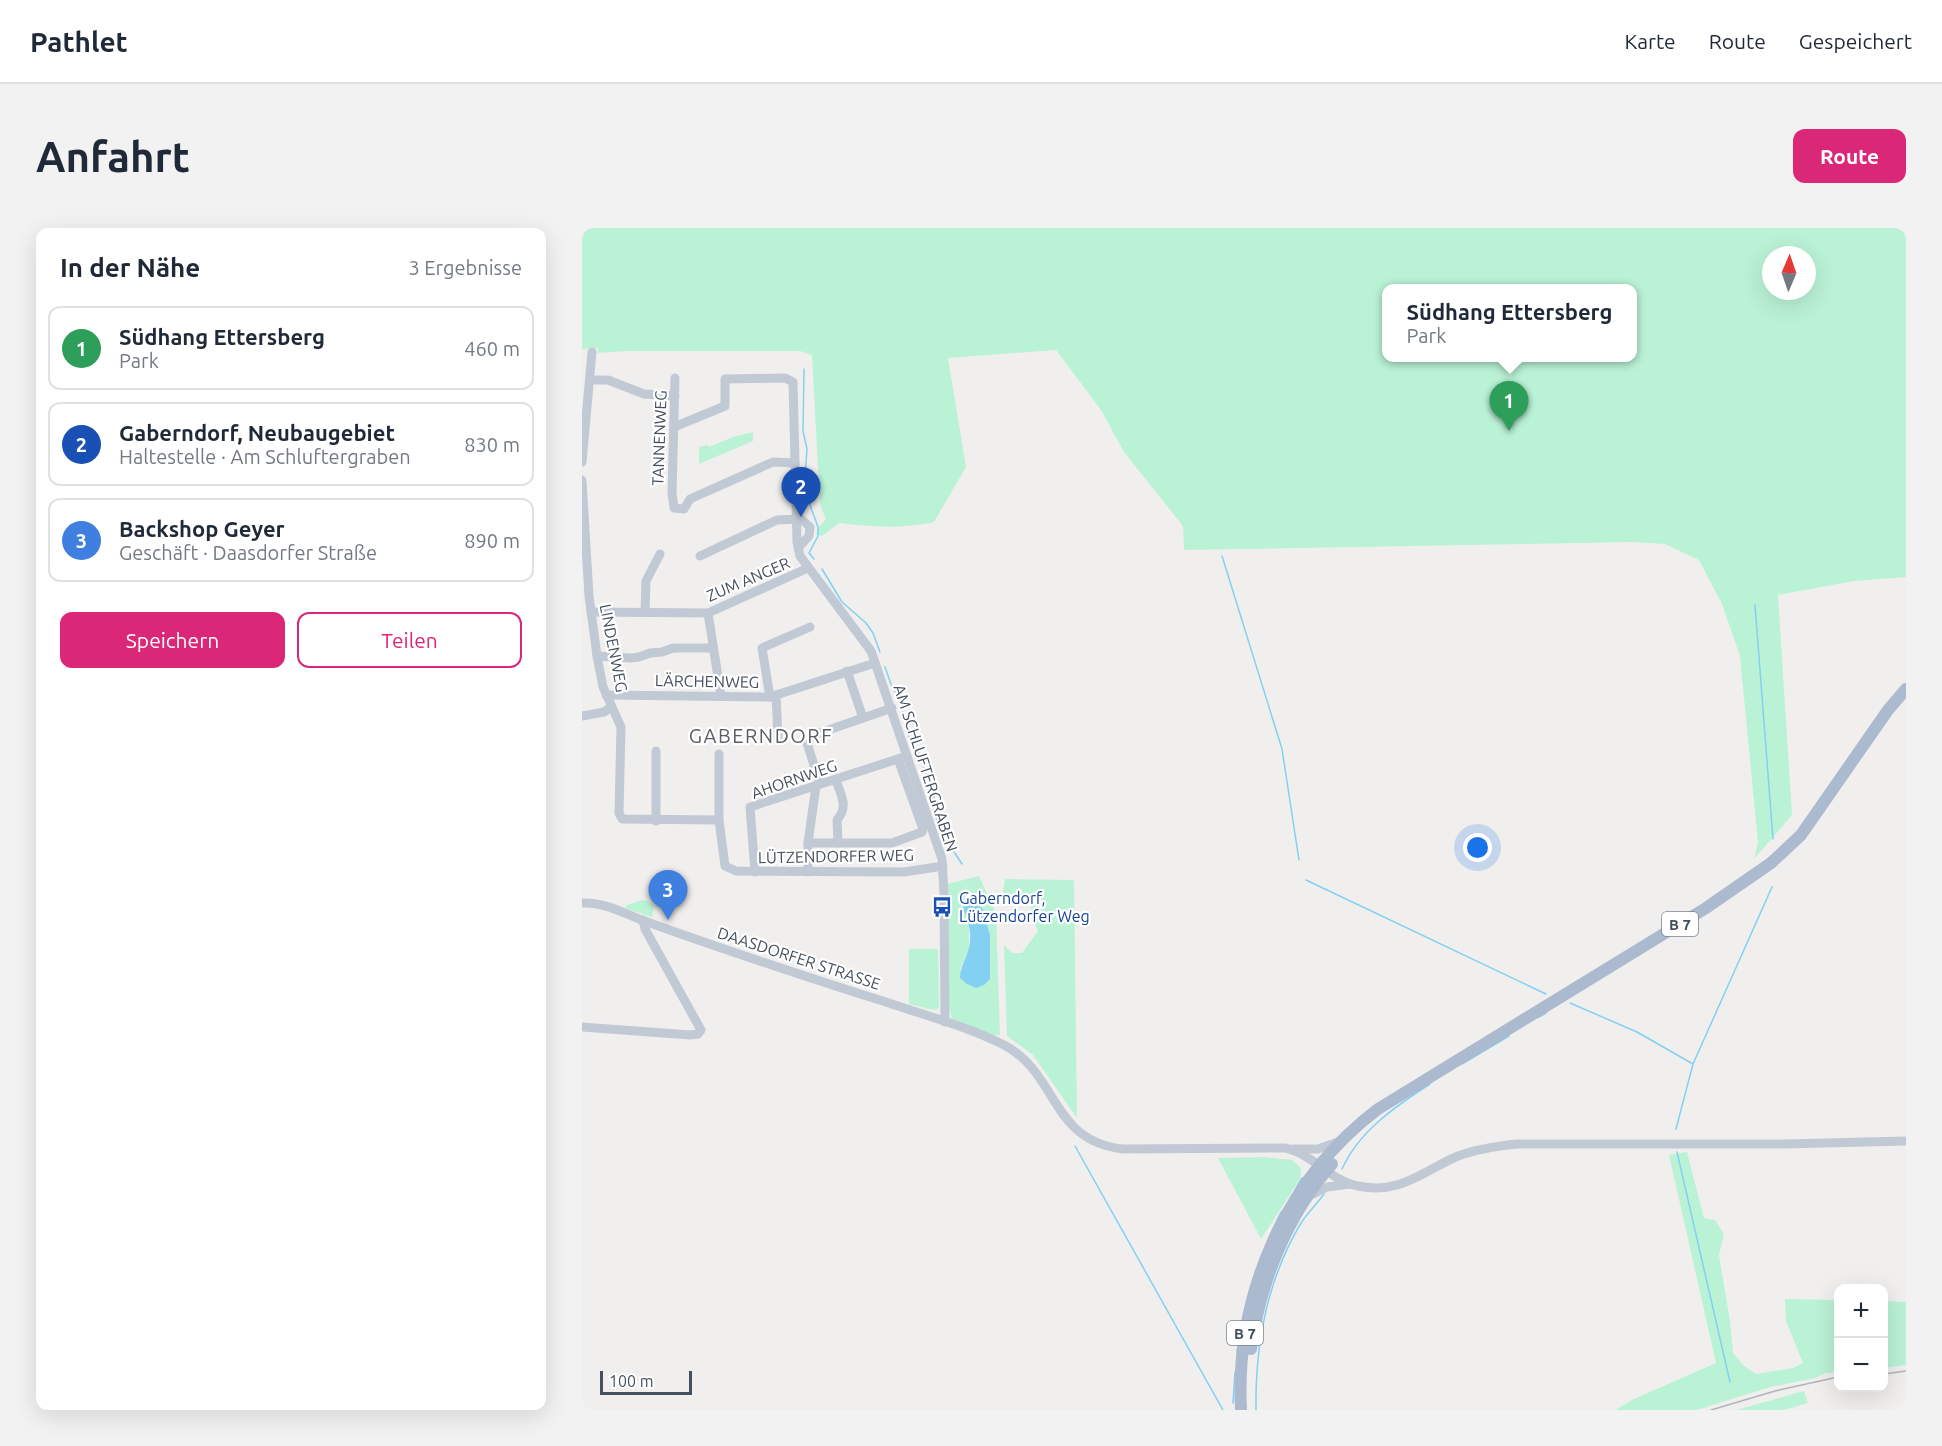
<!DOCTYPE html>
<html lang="de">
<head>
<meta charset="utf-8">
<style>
  body { margin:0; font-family:Ubuntu,sans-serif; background:#f2f2f3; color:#1f2937 }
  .controls { position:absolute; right:18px; bottom:18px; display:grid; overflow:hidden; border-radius:12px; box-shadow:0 6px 24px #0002 }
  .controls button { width:54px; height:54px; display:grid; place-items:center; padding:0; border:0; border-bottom:2px solid #e0e1e3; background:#fff; color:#1f2937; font:30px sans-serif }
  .compass { position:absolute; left:1180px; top:18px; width:54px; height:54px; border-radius:50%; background:#fff; box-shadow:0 6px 24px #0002; rotate:2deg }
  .scale { position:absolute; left:18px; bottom:15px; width:92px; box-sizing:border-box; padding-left:6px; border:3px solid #454f5e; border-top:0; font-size:16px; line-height:21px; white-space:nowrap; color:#454f5e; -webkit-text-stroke:4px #fff; paint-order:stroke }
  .you { position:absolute; left:896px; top:620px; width:21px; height:21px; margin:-15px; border:4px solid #fff; border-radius:50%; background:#1a73e8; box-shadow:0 0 0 9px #1a73e833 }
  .badge { display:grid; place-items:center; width:39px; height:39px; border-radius:50%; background:#db2777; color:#fff; font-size:20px; font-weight:700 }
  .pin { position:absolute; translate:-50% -50px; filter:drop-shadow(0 2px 3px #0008) }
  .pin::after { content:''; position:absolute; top:32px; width:21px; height:18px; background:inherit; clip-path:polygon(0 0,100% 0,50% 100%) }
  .popup { position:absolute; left:800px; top:56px; width:255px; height:78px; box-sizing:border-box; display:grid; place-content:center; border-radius:12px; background:#fff; filter:drop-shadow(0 2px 4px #0005); font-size:20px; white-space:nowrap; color:#747a83 }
  .popup b { font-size:22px; color:#1f2937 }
  .popup::after { content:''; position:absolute; left:50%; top:100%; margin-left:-12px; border:12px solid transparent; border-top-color:#fff }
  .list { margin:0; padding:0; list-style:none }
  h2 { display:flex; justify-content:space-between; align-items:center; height:78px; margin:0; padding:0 24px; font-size:26px }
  h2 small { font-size:20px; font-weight:400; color:#747a83 }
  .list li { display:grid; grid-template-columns:39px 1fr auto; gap:18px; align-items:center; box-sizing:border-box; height:84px; margin:0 12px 12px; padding:0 12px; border:2px solid #e0e1e3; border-radius:12px }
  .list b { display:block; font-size:22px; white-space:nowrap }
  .list p { margin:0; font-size:20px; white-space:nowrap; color:#747a83 }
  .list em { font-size:20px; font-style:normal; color:#747a83 }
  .actions { display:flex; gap:12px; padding:18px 24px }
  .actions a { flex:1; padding:14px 0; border:2px solid #db2777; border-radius:12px; text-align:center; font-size:21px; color:#db2777 }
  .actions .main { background:#db2777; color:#fff }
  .map { position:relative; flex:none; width:1324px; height:1182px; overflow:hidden; border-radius:12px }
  header { display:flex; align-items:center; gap:36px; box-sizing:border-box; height:84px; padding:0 30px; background:#fff; border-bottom:2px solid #e0e1e3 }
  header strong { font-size:28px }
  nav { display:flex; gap:33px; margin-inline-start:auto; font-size:21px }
  .intro { display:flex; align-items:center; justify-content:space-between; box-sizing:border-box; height:144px; padding:0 36px }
  h1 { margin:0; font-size:42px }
  .button { padding:15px 27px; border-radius:12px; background:#db2777; color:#fff; font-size:21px; font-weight:700 }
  main { display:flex; gap:36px; padding:0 36px }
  aside { flex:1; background:#fff; border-radius:12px; box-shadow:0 6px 24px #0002 }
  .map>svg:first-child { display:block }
  .green { fill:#baf2d6; fill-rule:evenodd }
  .water { fill:#83d0f3 }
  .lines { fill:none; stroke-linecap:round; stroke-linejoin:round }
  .stream { stroke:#83d0f3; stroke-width:1.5 }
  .minor { stroke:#c1c9d5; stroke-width:9 }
  .major { stroke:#acbad0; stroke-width:12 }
  .rail { stroke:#b0b3ba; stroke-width:1.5 }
  .labels { text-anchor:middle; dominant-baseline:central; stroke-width:4.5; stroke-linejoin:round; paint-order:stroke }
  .shield { fill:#fff; stroke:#7d848e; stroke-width:1.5 }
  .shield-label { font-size:15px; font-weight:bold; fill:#454f5e }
  .street-label { font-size:16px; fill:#454f5e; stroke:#fff }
  .transit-label { font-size:16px; fill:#164399; stroke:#fff; text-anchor:start }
  .quarter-label { font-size:20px; letter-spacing:1.5px; fill:#5b5e64; stroke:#fff }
</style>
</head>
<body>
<header>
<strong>Pathlet</strong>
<nav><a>Karte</a><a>Route</a><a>Gespeichert</a></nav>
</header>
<div class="intro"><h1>Anfahrt</h1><a class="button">Route</a></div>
<main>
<aside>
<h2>In der Nähe<small>3 Ergebnisse</small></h2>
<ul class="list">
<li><span class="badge" style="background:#2e9e5b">1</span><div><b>Südhang Ettersberg</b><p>Park</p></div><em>460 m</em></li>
<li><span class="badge" style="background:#1a4fb4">2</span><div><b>Gaberndorf, Neubaugebiet</b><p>Haltestelle · Am Schluftergraben</p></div><em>830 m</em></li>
<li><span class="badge" style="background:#3f7fe0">3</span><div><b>Backshop Geyer</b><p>Geschäft · Daasdorfer Straße</p></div><em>890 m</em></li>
</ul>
<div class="actions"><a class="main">Speichern</a><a>Teilen</a></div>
</aside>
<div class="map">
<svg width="1324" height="1182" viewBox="0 0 1324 1182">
  <rect width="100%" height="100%" fill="#f1efee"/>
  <!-- green -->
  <g class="green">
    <path d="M 0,0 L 1324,0 L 1324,349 L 1272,353 L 1196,367 L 1210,587 L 1172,631 L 1176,615 L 1158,428 L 1140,376 L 1117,332 L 1083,316 L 1049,314 L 602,322 L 601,298 L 542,224 L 519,182 L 474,122 L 366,130 L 384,239 L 352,294 C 321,301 289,299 257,295 L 240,308 L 234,306 L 237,299 L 244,291 L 238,277 L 230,127 L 218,123 L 46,123 L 16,125 L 16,120 L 0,121 ZM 1189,27 L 1225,27 L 1225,63 L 1189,63 ZM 804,61 L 1050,61 L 1050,130 L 804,130 Z"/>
    <polygon points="171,204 171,213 117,236 117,219 126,217 127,219 151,209"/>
    <path d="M 397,648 L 414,686 L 418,807 L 407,807 L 370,792 L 367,778 L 365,656 ZM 404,689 L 408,707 L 408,750 L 378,742 L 387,720 L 387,694 Z"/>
    <polygon points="423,651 492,652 495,890 451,827 425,808 422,717 430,725 440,725 456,703 451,693 448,671 420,671"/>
    <polygon points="60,672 66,673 72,678 70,689 43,680 45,677"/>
    <polygon points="327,721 356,721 357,780 352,782 327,776"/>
    <polygon points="1105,924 1122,990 1133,992 1142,1006 1137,1027 1148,1093 1151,1125 1162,1138 1174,1146 1211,1140 1221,1135 1204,1093 1203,1071 1256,1072 1256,1144 1243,1145 1233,1150 1188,1159 1115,1182 1033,1182 1052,1171 1134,1135 1087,927"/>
    <polygon points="681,929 710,932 719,940 718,951 679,1011 636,930"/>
    <polygon points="1302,1073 1324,1074 1324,1137 1302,1140"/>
    <polygon points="1222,1163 1226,1175 1202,1182 1154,1182"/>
  </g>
  <!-- water -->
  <path class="water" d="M 390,673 L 401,681 L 408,707 L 408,751 L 402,757 L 394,760 L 385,756 L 378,750 C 378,740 383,733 386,723 C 391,710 387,693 381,681 L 382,676 Z"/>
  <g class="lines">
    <!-- stream -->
    <g class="stream">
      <polyline points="222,141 221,203 225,221 222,261 236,299 236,308 227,325 232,331"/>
      <polyline points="640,328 700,521 717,632"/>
      <polyline points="240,341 260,374 284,395 291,405 298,424"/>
      <polyline points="1173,377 1191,611"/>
      <polyline points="303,439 310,459 317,469 327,510 336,523 352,569 353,586 359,604 380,636"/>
      <polyline points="724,652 964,766"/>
      <polyline points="988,775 1055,804 1111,836 1094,901"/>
      <polyline points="957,789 964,785"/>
      <polyline points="880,836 927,808"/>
      <polyline points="1111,836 1190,659"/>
      <polyline points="493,918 641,1182"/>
      <polyline points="1095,924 1148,1154"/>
      <path d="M 760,941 C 777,903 814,878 848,856"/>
      <polyline points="713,962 720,950"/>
      <polyline points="688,1007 699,984"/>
      <polyline points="655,1124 659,1097"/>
      <polyline points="651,1175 653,1144"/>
      <path d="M 674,1182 C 673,1116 685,1052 719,995 C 726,984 735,976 742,966"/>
    </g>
    <!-- minor -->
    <g class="minor">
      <polyline points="93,150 90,265 92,280 102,281 108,271 191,234 213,235"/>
      <polyline points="8,152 26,152 62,166 93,168"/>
      <polyline points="92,199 143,178 143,151 203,150 211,154 215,314 218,328 289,423 360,631 362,666 363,794"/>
      <polyline points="0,234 10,124"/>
      <polyline points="0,252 7,368 15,428 21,459 39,499 37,585 40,591 137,592 143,638 154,643 322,644 361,638"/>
      <polyline points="118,328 195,292 219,291 228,299 227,308 216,320"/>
      <polyline points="9,384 126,385 226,340"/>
      <polyline points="63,384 64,353 78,326"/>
      <polyline points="126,385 139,468"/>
      <polyline points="15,428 49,430 57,429 68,425 80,424 91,420 131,420"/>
      <polyline points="265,443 281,490"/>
      <polyline points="24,467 188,469 293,435"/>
      <polyline points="194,467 196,510"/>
      <polyline points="188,469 180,420 228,399"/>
      <polyline points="0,488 22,484 29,479"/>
      <path d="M 254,552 C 259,568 267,578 255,592 L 256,615"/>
      <polyline points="238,556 225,515 229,508 310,480"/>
      <polyline points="137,592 137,526"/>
      <polyline points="74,593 74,523"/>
      <polyline points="226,615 310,615 340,604 341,601 316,531"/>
      <polyline points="173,644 168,579 325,528"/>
      <polyline points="226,644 226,615 234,558"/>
      <path d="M 0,675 C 20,674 38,683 57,691 C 76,698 96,705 116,712 C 180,734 243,755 307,775 C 345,788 387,799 422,817 C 477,846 468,913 541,921 L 703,920 C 730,925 748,953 776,958 C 818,967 841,943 876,928 C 895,921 915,918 935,916 L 1202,916 L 1324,913"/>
      <polyline points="0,799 108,807 116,806 119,802 63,701 61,692"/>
      <polyline points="711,921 736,921 756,914"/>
      <polyline points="727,968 745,959 768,956"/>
    </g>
    <!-- major -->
    <g class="major">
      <path d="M 669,1121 C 678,1055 705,987 750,936"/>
      <path d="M 659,1182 C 653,1067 703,951 796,881 L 1124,680 L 1189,635 L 1219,607 L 1306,482 L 1324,461"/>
    </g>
    <!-- rail -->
    <g class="rail">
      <polyline points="1302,1146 1324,1143"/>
      <polyline points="1129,1182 1193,1163 1256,1149"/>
    </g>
  </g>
  <!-- icons -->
  <defs>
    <g id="bus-bare" transform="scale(1.62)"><path d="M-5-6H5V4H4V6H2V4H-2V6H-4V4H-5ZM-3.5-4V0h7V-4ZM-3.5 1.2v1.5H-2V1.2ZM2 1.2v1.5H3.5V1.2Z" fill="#1a4fb4" stroke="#fff" stroke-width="2.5" paint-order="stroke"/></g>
  </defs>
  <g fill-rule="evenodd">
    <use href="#bus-bare" x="360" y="679"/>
  </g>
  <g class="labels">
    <!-- shield labels -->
    <g class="shield">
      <rect x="1080" y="684" width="36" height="24" rx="4.5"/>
      <rect x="645" y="1093" width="36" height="24" rx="4.5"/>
    </g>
    <g class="shield-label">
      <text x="1098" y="696">B 7</text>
      <text x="663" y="1105">B 7</text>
    </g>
    <!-- street labels -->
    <g class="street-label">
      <text transform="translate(77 210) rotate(-88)">TANNENWEG</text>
      <text transform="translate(166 351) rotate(-23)">ZUM ANGER</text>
      <text transform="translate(32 420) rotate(79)">LINDENWEG</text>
      <text transform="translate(125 453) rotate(1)">LÄRCHENWEG</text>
      <text transform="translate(344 540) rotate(72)">AM SCHLUFTERGRABEN</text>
      <text transform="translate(212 551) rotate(-19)">AHORNWEG</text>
      <text transform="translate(254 628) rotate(-1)">LÜTZENDORFER WEG</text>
      <text transform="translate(217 730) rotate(18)">DAASDORFER STRASSE</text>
    </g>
    <!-- transit labels -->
    <g class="transit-label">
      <text x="377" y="670">Gaberndorf,<tspan x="377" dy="18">Lützendorfer Weg</tspan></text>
    </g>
    <!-- quarter labels -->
    <g class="quarter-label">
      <text x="179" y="507">GABERNDORF</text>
    </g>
  </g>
</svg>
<div class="controls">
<button>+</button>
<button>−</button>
</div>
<svg class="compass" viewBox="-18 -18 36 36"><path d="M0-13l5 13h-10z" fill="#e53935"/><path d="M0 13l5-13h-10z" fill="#747a83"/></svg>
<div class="scale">100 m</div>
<div class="you"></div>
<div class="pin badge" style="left:927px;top:203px;background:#2e9e5b">1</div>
<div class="popup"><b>Südhang Ettersberg</b>Park</div>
<div class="pin badge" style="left:219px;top:289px;background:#1a4fb4">2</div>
<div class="pin badge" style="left:86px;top:692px;background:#3f7fe0">3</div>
</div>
</main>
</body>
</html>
